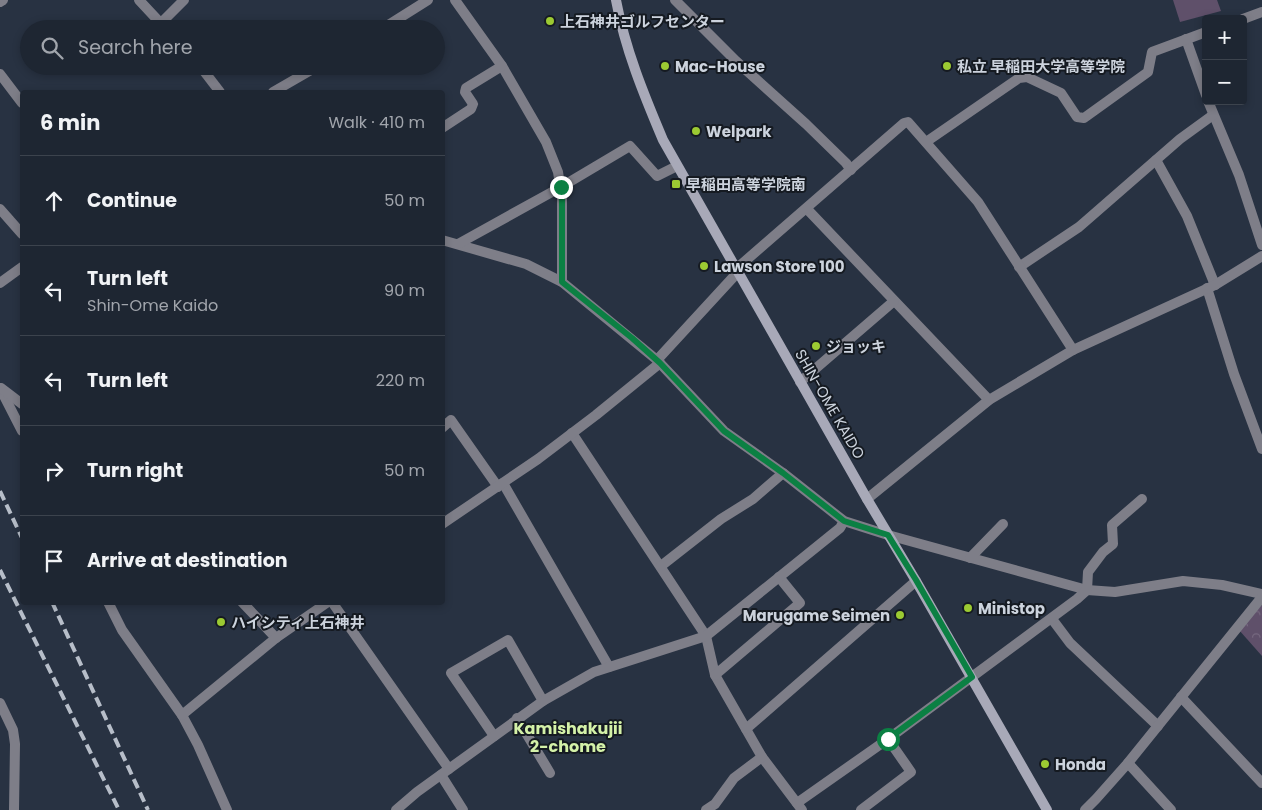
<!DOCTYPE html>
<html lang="en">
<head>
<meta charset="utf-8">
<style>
  body { margin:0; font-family:Poppins,"Noto Sans JP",sans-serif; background:#2b323e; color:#f1f3f6 }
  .controls { position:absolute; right:15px; top:15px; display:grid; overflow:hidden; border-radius:5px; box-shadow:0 2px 8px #0003 }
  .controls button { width:45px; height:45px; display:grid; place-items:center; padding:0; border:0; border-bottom:1px solid #3c434d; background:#1e2632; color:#f1f3f6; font:25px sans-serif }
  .stop { position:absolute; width:15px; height:15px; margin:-11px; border:4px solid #0b8043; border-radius:50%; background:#fff }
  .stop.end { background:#0b8043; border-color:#fff; box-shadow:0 1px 5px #0008 }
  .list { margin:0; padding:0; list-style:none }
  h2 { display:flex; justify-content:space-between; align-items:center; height:65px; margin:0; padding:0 20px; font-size:21px }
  h2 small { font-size:16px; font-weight:400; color:#a1a5ac }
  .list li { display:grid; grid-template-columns:32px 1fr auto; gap:15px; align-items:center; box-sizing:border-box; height:90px; padding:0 20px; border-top:1px solid #3c434d }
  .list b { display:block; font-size:19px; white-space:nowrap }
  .list p { margin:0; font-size:16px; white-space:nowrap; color:#a1a5ac }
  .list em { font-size:16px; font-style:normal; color:#a1a5ac }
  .icon { flex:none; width:28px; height:28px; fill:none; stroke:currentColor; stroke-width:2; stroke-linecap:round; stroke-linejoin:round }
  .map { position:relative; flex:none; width:1262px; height:810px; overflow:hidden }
  .search { position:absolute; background:#1e2632; box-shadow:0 2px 8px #0003; left:20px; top:20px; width:425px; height:55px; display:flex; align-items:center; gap:12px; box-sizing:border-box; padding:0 18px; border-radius:28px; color:#a1a5ac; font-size:19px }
  .panel { position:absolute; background:#1e2632; box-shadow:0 2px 8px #0003; left:20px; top:90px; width:425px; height:515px; border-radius:5px }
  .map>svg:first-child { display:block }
  .park { fill:url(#park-crowns) }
  .pitch { fill:#5f506a }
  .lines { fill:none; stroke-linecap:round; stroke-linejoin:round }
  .minor { stroke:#7e7e88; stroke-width:10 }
  .tertiary { stroke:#7e7e88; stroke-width:10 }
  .secondary { stroke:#a8a9b8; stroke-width:10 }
  .rail { stroke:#b7bec9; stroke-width:4; stroke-dasharray:10 5; stroke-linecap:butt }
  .route { stroke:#0b8043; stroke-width:6 }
  .poi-dot { fill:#9cca32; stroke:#151a21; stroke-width:2 }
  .labels { text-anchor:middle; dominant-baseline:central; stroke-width:4; stroke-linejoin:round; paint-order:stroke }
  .poi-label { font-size:15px; font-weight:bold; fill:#ccd3dd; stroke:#151a21; text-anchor:start }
  .street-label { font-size:15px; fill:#ccd3dd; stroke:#151a21 }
  .neighbourhood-label { font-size:16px; font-weight:bold; fill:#d4f1a8; stroke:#151a21 }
</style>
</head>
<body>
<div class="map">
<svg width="1262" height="810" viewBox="0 0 1262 810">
  <defs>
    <pattern id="park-crowns" width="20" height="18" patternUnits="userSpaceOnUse" patternTransform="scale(1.25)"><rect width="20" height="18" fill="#5f506a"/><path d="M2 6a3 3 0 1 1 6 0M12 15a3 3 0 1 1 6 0" fill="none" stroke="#75687f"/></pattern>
  </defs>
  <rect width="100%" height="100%" fill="#283242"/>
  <!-- park -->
  <polygon class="park" points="1262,605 1262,656 1239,630"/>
  <!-- pitch -->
  <polygon class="pitch" points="1173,0 1217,0 1221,11 1180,22"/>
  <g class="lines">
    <!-- minor -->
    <g class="minor">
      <polyline points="139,0 166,29"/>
      <polyline points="455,0 502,66 546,142 558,172 562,197 562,282"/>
      <polyline points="675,0 736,61 806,124 846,163 851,170"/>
      <polyline points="0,2 3,0"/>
      <polyline points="1243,19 1262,12"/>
      <polyline points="161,23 184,0"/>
      <polyline points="1186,39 1206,95"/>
      <polyline points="200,66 220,92"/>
      <polyline points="0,74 22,103"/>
      <polyline points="1208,101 1239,175 1262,245"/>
      <polyline points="442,128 471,109 473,104 465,92 466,88 502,66"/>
      <polyline points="926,142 1019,78 1027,77 1061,93 1077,117 1084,118 1148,72 1152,52 1206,32"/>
      <polyline points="1156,160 1187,216 1215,285"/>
      <polyline points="0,209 22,234"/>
      <polyline points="807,209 989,400"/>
      <polyline points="442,240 526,264 562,282 657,360 724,431 783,473 844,521 888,535 1087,590 1115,592 1183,581 1222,585 1262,594"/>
      <polyline points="458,244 561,187 630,146 657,176 677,166"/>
      <polyline points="1019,267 1079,227 1180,139 1213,115"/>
      <polyline points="736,269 904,123 908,122 978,202 1073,350"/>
      <polyline points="1207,288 1234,374 1262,449"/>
      <polyline points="657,360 738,272"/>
      <polyline points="800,382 894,301"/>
      <polyline points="0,388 22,431"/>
      <polyline points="1,388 22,404"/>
      <polyline points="442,428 451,420 498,487"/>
      <polyline points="572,433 706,636 715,675 762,757 802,810"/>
      <polyline points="503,483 609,667"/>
      <polyline points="867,499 989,400 1073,350 1215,285 1262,256"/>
      <polyline points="442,524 538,459 596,415 660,363"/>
      <polyline points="970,558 1003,524"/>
      <polyline points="661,566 721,519 753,499 783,473"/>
      <polyline points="108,602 122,630 182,715 198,745 227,810"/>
      <polyline points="242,602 276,638"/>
      <polyline points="332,602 449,769"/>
      <polyline points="1052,619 1070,643 1158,726"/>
      <polyline points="715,675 800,603 779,577"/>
      <polyline points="1181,697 1262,783"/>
      <polyline points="0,703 13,730 15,744 14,810"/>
      <polyline points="182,715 276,638 328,602"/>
      <polyline points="517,718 550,773"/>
      <polyline points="746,729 916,581"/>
      <polyline points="494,736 451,673 508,640 543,701"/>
      <polyline points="1128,763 1171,810"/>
      <polyline points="441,775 463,810"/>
      <polyline points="797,803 888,739 1077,599 1087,590 1088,572 1103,552 1113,544 1112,525 1142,499"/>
      <polyline points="396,810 417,792 543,701 594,672 706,636 840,528 844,521"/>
      <polyline points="706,810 715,804 734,778 762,757"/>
      <polyline points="861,810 911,772 888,739"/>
      <polyline points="1085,810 1096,799 1128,763 1262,597"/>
    </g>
    <!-- tertiary -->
    <g class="tertiary">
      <polyline points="382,29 428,0"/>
      <polyline points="273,92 318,66"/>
      <polyline points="0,283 22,267"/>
    </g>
    <!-- secondary -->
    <path class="secondary" d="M 616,0 C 625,49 644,95 663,140 L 867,499 L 916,581 L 1047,810"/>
    <!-- rail -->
    <g class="rail">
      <polyline points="0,491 22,538"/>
      <polyline points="0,570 119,810"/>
      <polyline points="52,602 148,810"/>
    </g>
  </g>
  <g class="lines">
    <!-- route -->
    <polyline class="route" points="561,187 562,197 562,282 632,338 660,363 724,431 783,473 844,521 888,535 916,580 972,677 888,739"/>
  </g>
  <!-- markers -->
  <g class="poi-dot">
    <circle cx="550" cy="21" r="5"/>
    <circle cx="665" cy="66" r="5"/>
    <circle cx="947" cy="66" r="5"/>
    <circle cx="696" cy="131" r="5"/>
    <rect x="671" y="179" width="10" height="10" rx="2.5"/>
    <circle cx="704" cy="266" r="5"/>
    <circle cx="816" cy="346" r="5"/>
    <circle cx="968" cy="608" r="5"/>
    <circle cx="900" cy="615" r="5"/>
    <circle cx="221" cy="622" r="5"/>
    <circle cx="1045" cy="764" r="5"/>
  </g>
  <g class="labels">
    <!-- poi labels -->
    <g class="poi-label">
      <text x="560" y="21">上石神井ゴルフセンター</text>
      <text x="675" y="66">Mac-House</text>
      <text x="957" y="66">私立 早稲田大学高等学院</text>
      <text x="706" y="131">Welpark</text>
      <text x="686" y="184">早稲田高等学院南</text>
      <text x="714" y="266">Lawson Store 100</text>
      <text x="826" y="346">ジョッキ</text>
      <text x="978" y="608">Ministop</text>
      <text x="890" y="615" text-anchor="end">Marugame Seimen</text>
      <text x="231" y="622">ハイシティ上石神井</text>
      <text x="1055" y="764">Honda</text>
    </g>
    <!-- street labels -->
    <g class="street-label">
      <text transform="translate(830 404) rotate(60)">SHIN-OME KAIDO</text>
    </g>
    <!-- neighbourhood labels -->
    <g class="neighbourhood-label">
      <text x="568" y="728">Kamishakujii<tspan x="568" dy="18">2-chome</tspan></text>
    </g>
  </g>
</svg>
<div class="controls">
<button>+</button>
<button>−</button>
</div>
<div class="stop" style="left:888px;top:739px"></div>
<div class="stop end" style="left:561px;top:187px"></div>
<div class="search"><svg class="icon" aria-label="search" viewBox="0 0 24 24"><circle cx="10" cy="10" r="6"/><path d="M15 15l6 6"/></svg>Search here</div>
<section class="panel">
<h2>6 min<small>Walk · 410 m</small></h2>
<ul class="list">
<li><svg class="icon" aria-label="ahead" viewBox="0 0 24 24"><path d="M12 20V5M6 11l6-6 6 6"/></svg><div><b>Continue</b></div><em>50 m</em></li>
<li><svg class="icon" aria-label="left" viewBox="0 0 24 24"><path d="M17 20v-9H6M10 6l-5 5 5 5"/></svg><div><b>Turn left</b><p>Shin-Ome Kaido</p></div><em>90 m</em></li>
<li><svg class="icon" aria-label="left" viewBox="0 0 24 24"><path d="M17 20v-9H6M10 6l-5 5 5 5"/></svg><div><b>Turn left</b></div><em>220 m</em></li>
<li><svg class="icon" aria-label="right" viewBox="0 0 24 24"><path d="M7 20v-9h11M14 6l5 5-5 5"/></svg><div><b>Turn right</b></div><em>50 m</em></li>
<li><svg class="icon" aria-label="arrive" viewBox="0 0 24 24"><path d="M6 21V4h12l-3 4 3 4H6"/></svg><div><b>Arrive at destination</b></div></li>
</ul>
</section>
</div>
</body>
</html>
